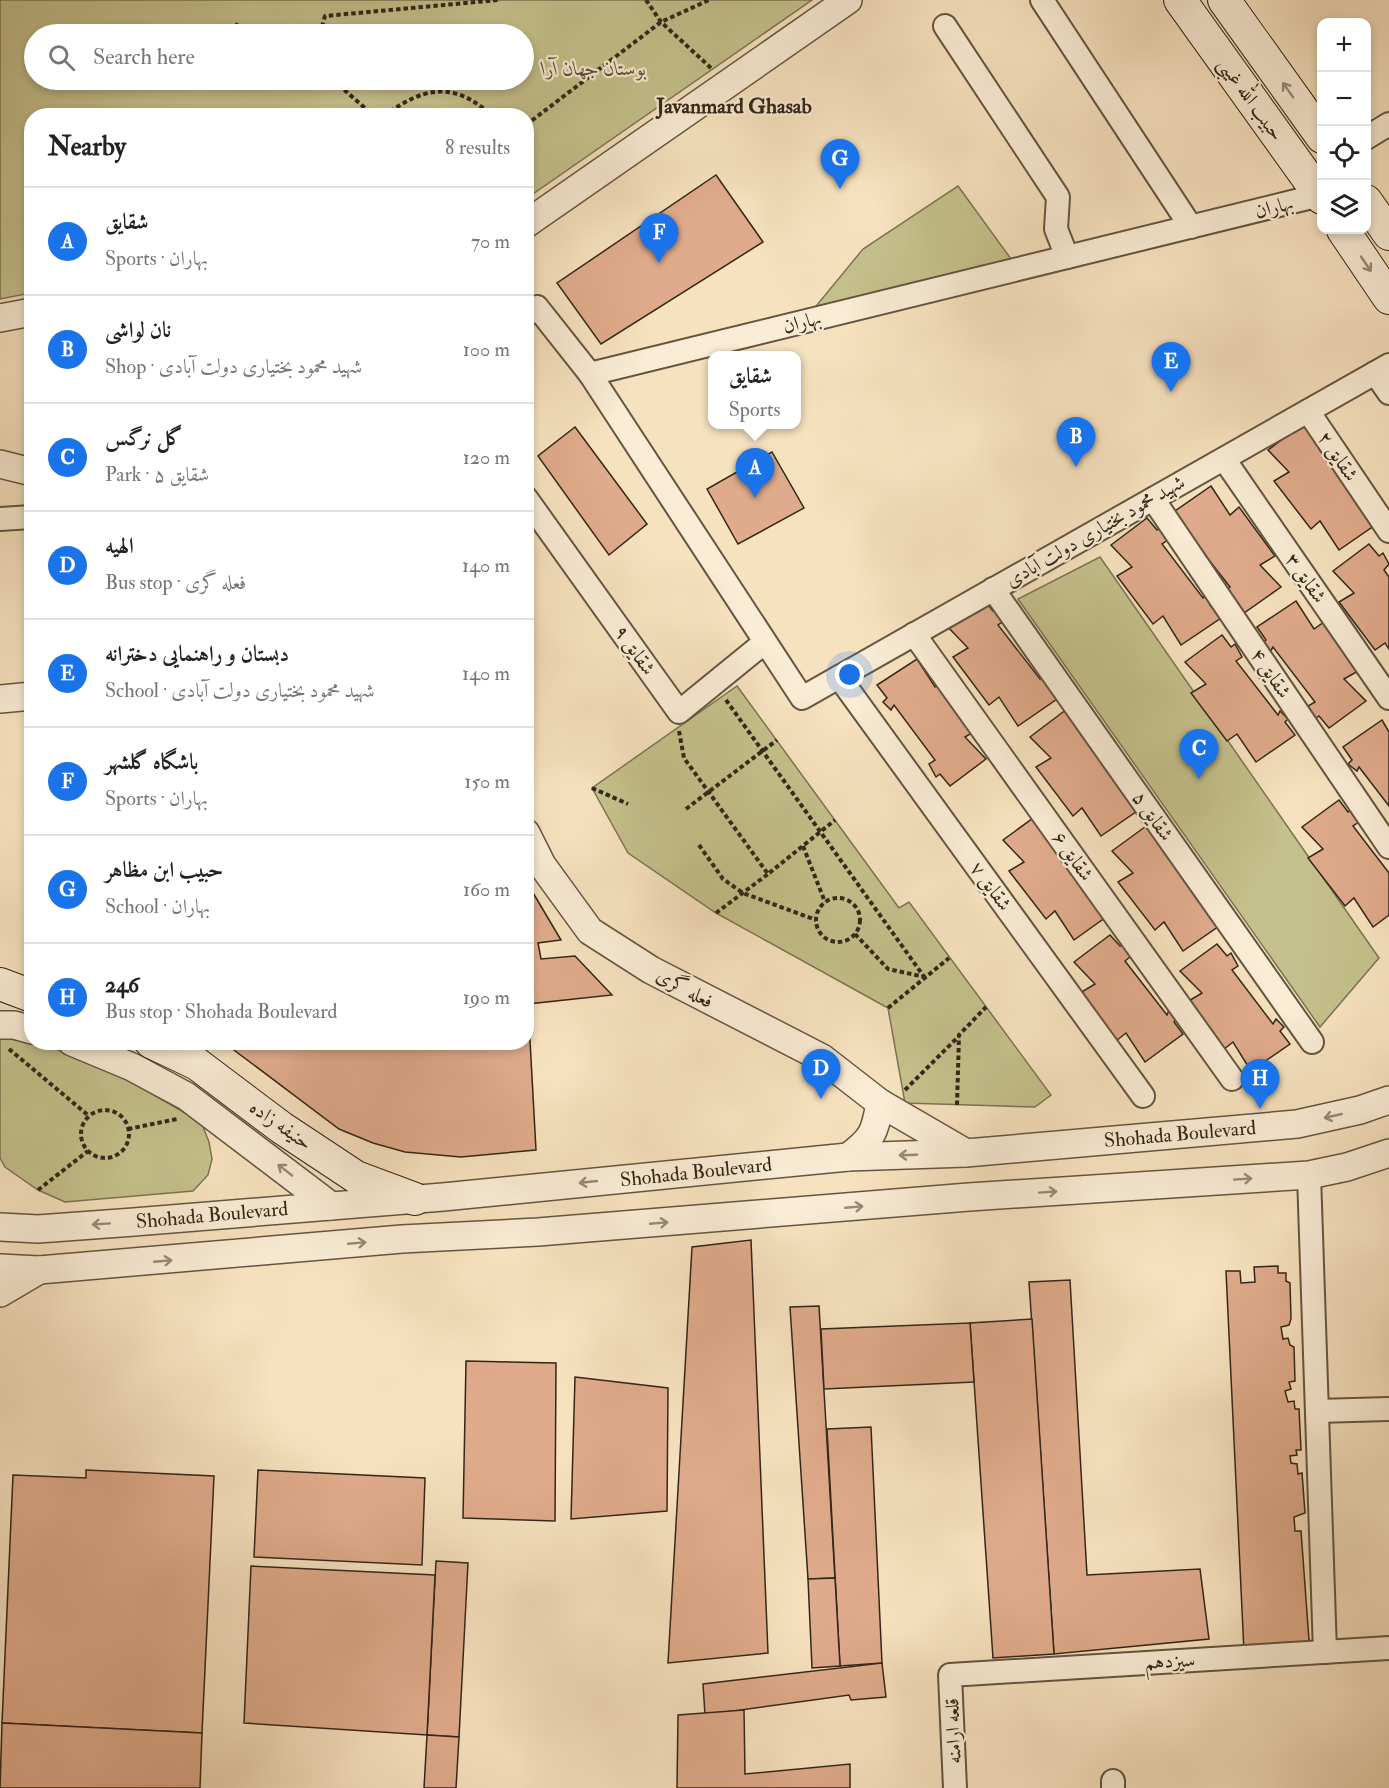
<!DOCTYPE html>
<html lang="en">
<head>
<meta charset="utf-8">
<style>
  body { margin:0; font-family:"IM FELL Double Pica",Amiri,serif; background:#f2f2f2; color:#222 }
  .controls { position:absolute; right:18px; top:18px; display:grid; overflow:hidden; border-radius:12px; box-shadow:0 3px 9px #0003 }
  .controls button { width:54px; height:54px; display:grid; place-items:center; padding:0; border:0; border-bottom:2px solid #e0e0e0; background:#fff; color:#222; font:30px sans-serif }
  .you { position:absolute; left:850px; top:675px; width:21px; height:21px; margin:-15px; border:4px solid #fff; border-radius:50%; background:#1a73e8; box-shadow:0 0 0 9px #1a73e833 }
  .badge { display:grid; place-items:center; width:39px; height:39px; border-radius:50%; background:#1a73e8; color:#fff; font-size:20px; font-weight:700 }
  .pin { position:absolute; translate:-50% -50px; filter:drop-shadow(0 2px 3px #0008) }
  .pin::after { content:''; position:absolute; top:32px; width:21px; height:18px; background:inherit; clip-path:polygon(0 0,100% 0,50% 100%) }
  .popup { position:absolute; left:708px; top:351px; width:93px; height:78px; box-sizing:border-box; display:grid; place-content:center; border-radius:12px; background:#fff; filter:drop-shadow(0 2px 4px #0005); font-size:20px; white-space:nowrap; color:#767676 }
  .popup b { font-size:22px; color:#222 }
  .popup::after { content:''; position:absolute; left:50%; top:100%; margin-left:-12px; border:12px solid transparent; border-top-color:#fff }
  .list { margin:0; padding:0; list-style:none }
  h2 { display:flex; justify-content:space-between; align-items:center; height:78px; margin:0; padding:0 24px; font-size:26px }
  h2 small { font-size:20px; font-weight:400; color:#767676 }
  .list li { display:grid; grid-template-columns:39px 1fr auto; gap:18px; align-items:center; box-sizing:border-box; height:108px; padding:0 24px; border-top:2px solid #e0e0e0 }
  .list b { display:block; font-size:22px; white-space:nowrap }
  .list p { margin:0; font-size:20px; white-space:nowrap; color:#767676 }
  .list em { font-size:20px; font-style:normal; color:#767676 }
  .icon { flex:none; width:33px; height:33px; fill:none; stroke:currentColor; stroke-width:2; stroke-linecap:round; stroke-linejoin:round }
  .map { position:relative; flex:none; width:1389px; height:1788px; overflow:hidden }
  .search { position:absolute; background:#fff; box-shadow:0 3px 9px #0003; left:24px; top:24px; width:510px; height:66px; display:flex; align-items:center; gap:15px; box-sizing:border-box; padding:0 21px; border-radius:33px; color:#767676; font-size:22px }
  .panel { position:absolute; background:#fff; box-shadow:0 3px 9px #0003; left:24px; top:108px; width:510px; height:942px; border-radius:24px }
  .map>svg:first-child { display:block }
  .green { fill:#c5c18c; stroke:#7c7452; stroke-width:1.5; fill-rule:evenodd }
  .building { fill:#e0ab8c; stroke:#322617; stroke-width:1.5 }
  .lines { fill:none; stroke-linecap:round; stroke-linejoin:round }
  .minor-casing { stroke:#635541; stroke-width:26 }
  .tertiary-casing { stroke:#635541; stroke-width:30 }
  .secondary-casing { stroke:#322617; stroke-width:34 }
  .path { stroke:#322617; stroke-width:4; stroke-dasharray:4.5 3; stroke-linecap:butt }
  .minor { stroke:#faecd5; stroke-width:22 }
  .tertiary { stroke:#faecd5; stroke-width:27 }
  .secondary { stroke:#faecd5; stroke-width:32 }
  .oneway { stroke:#968976 }
  .labels { text-anchor:middle; dominant-baseline:central; stroke-width:4.5; stroke-linejoin:round; paint-order:stroke }
  .park-label { font-size:20px; font-style:italic; fill:#574d34; stroke:#faecd5 }
  .street-label { font-size:20px; fill:#322617; stroke:#faecd5 }
  .neighbourhood-label { font-size:21px; font-weight:bold; fill:#322617; stroke:#faecd5 }
</style>
</head>
<body>
<div class="map">
<svg width="1389" height="1788" viewBox="0 0 1389 1788">
  <rect width="100%" height="100%" fill="#f7e2bf"/>
  <filter id="stains"><feTurbulence type="fractalNoise" baseFrequency=".00333" numOctaves="4"/><feColorMatrix values="0 0 0 0 .2 0 0 0 0 .09 0 0 0 0 .02 0 0 0 .5 -.17"/></filter>
  <radialGradient id="worn" r=".72"><stop offset=".6" stop-color="#630" stop-opacity="0"/><stop offset="1" stop-color="#630" stop-opacity=".3"/></radialGradient>
  <!-- green -->
  <g class="green">
    <path d="M 0,0 L 812,0 L 527,198 L 526,116 L 32,116 L 31,293 L 0,299 ZM 34,34 L 524,34 L 524,80 L 34,80 Z"/>
    <polygon points="958,186 1011,259 874,298 812,311 863,249"/>
    <polygon points="1100,557 1379,958 1320,1027 1018,599"/>
    <polygon points="737,686 899,908 909,902 1051,1095 1035,1107 905,1103 888,1008 716,913 628,853 592,788"/>
    <polygon points="13,1034 105,1067 201,1122 209,1142 212,1159 208,1175 193,1191 65,1202 38,1190 5,1167 0,1158 0,1039"/>
  </g>
  <!-- building -->
  <g class="building">
    <polygon points="716,175 763,242 601,344 557,283"/>
    <polygon points="1304,423 1325,444 1319,449 1378,523 1339,550 1320,521 1311,529 1274,481 1289,472 1268,450"/>
    <polygon points="575,427 647,524 609,555 538,456"/>
    <polygon points="772,452 804,508 738,544 707,489"/>
    <polygon points="1211,486 1230,515 1239,507 1275,556 1260,565 1281,587 1244,613 1224,592 1230,587 1172,513"/>
    <polygon points="1147,518 1157,530 1161,527 1168,540 1162,544 1203,598 1206,593 1215,601 1210,605 1221,618 1181,645 1163,616 1153,624 1117,576 1132,567 1111,545"/>
    <polygon points="1369,544 1379,556 1383,553 1389,564 1384,570 1389,577 1389,649 1385,643 1375,650 1339,602 1354,593 1333,571"/>
    <polygon points="983,599 993,611 997,608 1004,621 998,625 1040,679 1042,674 1051,682 1047,686 1057,699 1018,726 999,697 989,705 953,657 968,648 947,626"/>
    <polygon points="1296,601 1314,629 1324,622 1360,670 1344,679 1366,701 1329,728 1319,716 1315,719 1308,706 1315,702 1273,647 1270,652 1262,644 1266,640 1257,627"/>
    <polygon points="1222,635 1231,647 1235,644 1242,657 1236,661 1278,715 1280,711 1288,719 1285,722 1295,735 1256,762 1237,734 1227,741 1191,693 1206,684 1185,662"/>
    <polygon points="917,659 935,687 945,680 980,728 965,737 986,759 950,786 940,774 936,777 929,764 935,760 894,705 891,710 883,702 887,698 877,685"/>
    <polygon points="1067,709 1088,731 1081,735 1140,809 1101,836 1082,808 1073,816 1036,767 1051,758 1030,737"/>
    <polygon points="1382,720 1389,732 1389,806 1359,767 1357,771 1348,764 1352,760 1343,747"/>
    <polygon points="1339,800 1348,812 1352,809 1359,822 1353,826 1389,873 1389,915 1373,927 1354,898 1345,906 1308,858 1323,849 1302,827"/>
    <polygon points="1040,813 1113,912 1074,940 1055,911 1046,919 1009,871 1024,862 1003,840"/>
    <polygon points="1149,824 1222,924 1183,951 1164,922 1155,930 1118,882 1133,873 1112,851"/>
    <polygon points="526,881 561,940 538,943 541,959 575,956 612,995 528,1004 536,1150 461,1157 405,1152 373,1143 339,1129 226,1044 526,1042"/>
    <polygon points="1110,935 1120,946 1124,943 1131,956 1125,961 1167,1015 1169,1010 1177,1018 1174,1022 1183,1034 1145,1062 1126,1033 1116,1041 1080,993 1095,984 1074,962"/>
    <polygon points="1217,944 1227,956 1231,953 1238,966 1232,970 1273,1024 1276,1019 1284,1027 1280,1031 1290,1044 1251,1071 1233,1042 1223,1050 1187,1002 1202,993 1180,971"/>
    <polygon points="751,1240 768,1653 668,1663 692,1247"/>
    <polygon points="1278,1266 1278,1273 1286,1273 1286,1281 1290,1283 1291,1319 1289,1325 1281,1327 1283,1339 1288,1338 1290,1345 1294,1347 1295,1381 1289,1382 1291,1389 1285,1391 1288,1402 1294,1401 1295,1409 1299,1409 1301,1450 1296,1450 1297,1455 1290,1456 1291,1463 1297,1464 1298,1474 1302,1473 1305,1513 1294,1517 1295,1531 1301,1531 1310,1654 1281,1656 1280,1643 1244,1652 1226,1271 1240,1271 1241,1283 1255,1282 1254,1267"/>
    <polygon points="1070,1280 1087,1575 1200,1569 1209,1639 1054,1654 1029,1282"/>
    <polygon points="819,1306 835,1578 808,1579 790,1307"/>
    <polygon points="1032,1319 1054,1654 993,1658 970,1323"/>
    <polygon points="970,1323 974,1382 824,1389 821,1329"/>
    <polygon points="466,1361 556,1363 555,1521 463,1518"/>
    <polygon points="575,1377 668,1388 667,1511 571,1519"/>
    <polygon points="871,1427 882,1663 840,1666 827,1429"/>
    <polygon points="86,1470 214,1476 202,1733 2,1723 13,1475 86,1478"/>
    <polygon points="258,1470 425,1478 422,1565 254,1557"/>
    <polygon points="436,1561 468,1563 459,1737 427,1735"/>
    <polygon points="251,1566 435,1575 427,1735 244,1723"/>
    <polygon points="835,1578 840,1666 812,1668 808,1579"/>
    <polygon points="882,1663 886,1697 851,1700 849,1695 705,1715 703,1684"/>
    <polygon points="744,1710 745,1774 850,1764 850,1788 677,1788 678,1715"/>
    <polygon points="2,1723 202,1733 200,1788 0,1788"/>
    <polygon points="427,1735 459,1737 456,1788 424,1788"/>
  </g>
  <g class="lines">
    <!-- minor casing -->
    <g class="minor-casing">
      <g id="minor">
        <polyline points="1042,0 1191,227"/>
        <polyline points="945,26 1058,197 1056,229 1067,257"/>
        <polyline points="1366,138 1389,124"/>
        <polyline points="1320,195 590,374 802,698 1389,365"/>
        <polyline points="526,315 537,307 590,374"/>
        <polyline points="1375,373 1389,393"/>
        <polyline points="1308,411 1389,531"/>
        <polyline points="1224,459 1389,698"/>
        <polyline points="526,498 679,712 765,642"/>
        <polyline points="1153,499 1389,847"/>
        <polyline points="0,519 32,517"/>
        <polyline points="993,589 1312,1042"/>
        <polyline points="914,634 1232,1079"/>
        <polyline points="839,677 1143,1096"/>
        <polyline points="1309,1175 1325,1652"/>
        <polyline points="1317,1411 1389,1409"/>
        <polyline points="1113,1781 1113,1788"/>
        <polyline points="955,1788 950,1675 1389,1648"/>
      </g>
    </g>
    <!-- tertiary casing -->
    <g class="tertiary-casing">
      <g id="tertiary">
        <polyline points="526,224 848,0"/>
        <polyline points="0,318 32,312"/>
        <polyline points="0,464 32,472"/>
        <polyline points="0,699 32,696"/>
        <polyline points="526,833 542,865 590,931 651,970 822,1058 880,1103 966,1153"/>
        <polyline points="0,1025 14,1025 32,1030"/>
        <polyline points="72,1042 132,1067 186,1096 331,1206"/>
        <path d="M 848,1157 C 872,1139 875,1133 880,1103"/>
        <polyline points="0,1227 38,1229 134,1222 443,1197 848,1157 966,1153 1297,1124 1360,1110 1389,1100"/>
        <polyline points="0,1268 39,1270 402,1239 538,1232 969,1197 1309,1175 1347,1167 1389,1153"/>
        <polyline points="0,1293 39,1270"/>
      </g>
    </g>
    <!-- secondary casing -->
    <g class="secondary-casing">
      <g id="secondary">
        <polyline points="1180,0 1322,198"/>
        <polyline points="1224,0 1322,137"/>
        <polyline points="1366,201 1389,234"/>
        <polyline points="1343,230 1389,298"/>
        <polyline points="0,984 32,996"/>
        <polyline points="151,1042 197,1064 282,1128 356,1177 415,1199"/>
      </g>
    </g>
    <!-- path -->
    <g class="path">
      <polyline points="646,0 661,22 711,68"/>
      <polyline points="235,24 255,34"/>
      <polyline points="320,34 325,16 498,0"/>
      <polyline points="333,80 374,116"/>
      <path d="M 384,116 C 423,87 454,80 492,116"/>
      <polyline points="513,116 516,113 518,116"/>
      <polyline points="526,125 661,22 709,0"/>
      <polyline points="726,700 925,978"/>
      <polyline points="679,731 684,758 768,874 835,820"/>
      <polyline points="592,788 628,804"/>
      <polyline points="686,809 777,740"/>
      <polyline points="699,845 723,879 743,893 816,920"/>
      <polyline points="803,846 825,902"/>
      <circle cx="838" cy="920" r="22"/>
      <polyline points="716,913 768,874"/>
      <polyline points="855,934 888,969 925,977"/>
      <polyline points="888,1008 949,958"/>
      <polyline points="9,1049 89,1116"/>
      <polyline points="905,1090 959,1036"/>
      <polyline points="957,1105 959,1035 986,1007"/>
      <circle cx="105" cy="1134" r="24"/>
      <polyline points="128,1129 177,1119"/>
      <polyline points="38,1190 88,1151"/>
    </g>
    <!-- minor -->
    <use href="#minor" class="minor"/>
    <!-- tertiary -->
    <use href="#tertiary" class="tertiary"/>
    <!-- secondary -->
    <use href="#secondary" class="secondary"/>
  </g>
  <!-- one-way arrows -->
  <defs><path id="oneway-shaft" d="M-6 0H5M1.5-3L5.5 0L1.5 3" fill="none" stroke-width="1.6" stroke-linecap="round" stroke-linejoin="round" transform="scale(1.5)"/></defs>
  <g class="oneway">
    <use href="#oneway-shaft" transform="translate(1288 90) rotate(-125)"/>
    <use href="#oneway-shaft" transform="translate(1366 264) rotate(56)"/>
    <use href="#oneway-shaft" transform="translate(1333 1116) rotate(167)"/>
    <use href="#oneway-shaft" transform="translate(908 1155) rotate(178)"/>
    <use href="#oneway-shaft" transform="translate(285 1170) rotate(-142)"/>
    <use href="#oneway-shaft" transform="translate(1243 1179) rotate(-4)"/>
    <use href="#oneway-shaft" transform="translate(588 1182) rotate(174)"/>
    <use href="#oneway-shaft" transform="translate(1048 1192) rotate(-4)"/>
    <use href="#oneway-shaft" transform="translate(854 1207) rotate(-5)"/>
    <use href="#oneway-shaft" transform="translate(659 1223) rotate(-5)"/>
    <use href="#oneway-shaft" transform="translate(101 1224) rotate(176)"/>
    <use href="#oneway-shaft" transform="translate(357 1243) rotate(-5)"/>
    <use href="#oneway-shaft" transform="translate(163 1261) rotate(-5)"/>
  </g>
  <g class="labels">
    <!-- park labels -->
    <g class="park-label">
      <text x="594" y="68">بوستان جهان آرا</text>
    </g>
    <!-- street labels -->
    <g class="street-label">
      <text transform="translate(1251 99) rotate(54)">حبیب الله غیبی</text>
      <text transform="translate(1274 207) rotate(-14)">بهاران</text>
      <text transform="translate(802 322) rotate(-14)">بهاران</text>
      <text transform="translate(1338 456) rotate(56)">شقایق ۲</text>
      <text transform="translate(1095 531) rotate(-30)">شهید محمود بختیاری دولت آبادی</text>
      <text transform="translate(1306 578) rotate(55)">شقایق ۳</text>
      <text transform="translate(635 650) rotate(55)">شقایق ۹</text>
      <text transform="translate(1271 673) rotate(56)">شقایق ۴</text>
      <text transform="translate(1153 816) rotate(55)">شقایق ۵</text>
      <text transform="translate(1073 856) rotate(55)">شقایق ۶</text>
      <text transform="translate(991 886) rotate(54)">شقایق ۷</text>
      <text transform="translate(685 988) rotate(29)">فعله گری</text>
      <text transform="translate(281 1125) rotate(35)">حنیفه زاده</text>
      <text transform="translate(1180 1134) rotate(-5)">Shohada Boulevard</text>
      <text transform="translate(696 1172) rotate(-6)">Shohada Boulevard</text>
      <text transform="translate(212 1215) rotate(-5)">Shohada Boulevard</text>
      <text transform="translate(1170 1661) rotate(-3)">سیزدهم</text>
      <text transform="translate(953 1731) rotate(-92)">قلعه ارامنه</text>
    </g>
    <!-- neighbourhood labels -->
    <g class="neighbourhood-label">
      <text x="734" y="106">Javanmard Ghasab</text>
    </g>
  </g>
  <rect width="100%" height="100%" filter="url(#stains)"/>
  <rect width="100%" height="100%" fill="url(#worn)"/>
</svg>
<div class="controls">
<button>+</button>
<button>−</button>
<button><svg class="icon" aria-label="locate" viewBox="0 0 24 24"><circle cx="12" cy="12" r="6"/><path d="M12 2v4M12 18v4M2 12h4M18 12h4"/></svg></button>
<button><svg class="icon" aria-label="layers" viewBox="0 0 24 24"><path d="M12 4l9 5-9 5-9-5zM3 14l9 5 9-5"/></svg></button>
</div>
<div class="you"></div>
<div class="pin badge" style="left:755px;top:498px">A</div>
<div class="popup"><b>شقایق</b>Sports</div>
<div class="pin badge" style="left:1076px;top:467px">B</div>
<div class="pin badge" style="left:1199px;top:779px">C</div>
<div class="pin badge" style="left:821px;top:1099px">D</div>
<div class="pin badge" style="left:1171px;top:392px">E</div>
<div class="pin badge" style="left:659px;top:263px">F</div>
<div class="pin badge" style="left:840px;top:189px">G</div>
<div class="pin badge" style="left:1260px;top:1109px">H</div>
<div class="search"><svg class="icon" aria-label="search" viewBox="0 0 24 24"><circle cx="10" cy="10" r="6"/><path d="M15 15l6 6"/></svg>Search here</div>
<section class="panel">
<h2>Nearby<small>8 results</small></h2>
<ul class="list">
<li><span class="badge">A</span><div><b>شقایق</b><p>Sports · بهاران</p></div><em>70 m</em></li>
<li><span class="badge">B</span><div><b>نان لواشی</b><p>Shop · شهید محمود بختیاری دولت آبادی</p></div><em>100 m</em></li>
<li><span class="badge">C</span><div><b>گل نرگس</b><p>Park · شقایق ۵</p></div><em>120 m</em></li>
<li><span class="badge">D</span><div><b>الهیه</b><p>Bus stop · فعله گری</p></div><em>140 m</em></li>
<li><span class="badge">E</span><div><b>دبستان و راهنمایی دخترانه</b><p>School · شهید محمود بختیاری دولت آبادی</p></div><em>140 m</em></li>
<li><span class="badge">F</span><div><b>باشگاه گلشهر</b><p>Sports · بهاران</p></div><em>150 m</em></li>
<li><span class="badge">G</span><div><b>حبیب ابن مظاهر</b><p>School · بهاران</p></div><em>160 m</em></li>
<li><span class="badge">H</span><div><b>246</b><p>Bus stop · Shohada Boulevard</p></div><em>190 m</em></li>
</ul>
</section>
</div>
</body>
</html>
